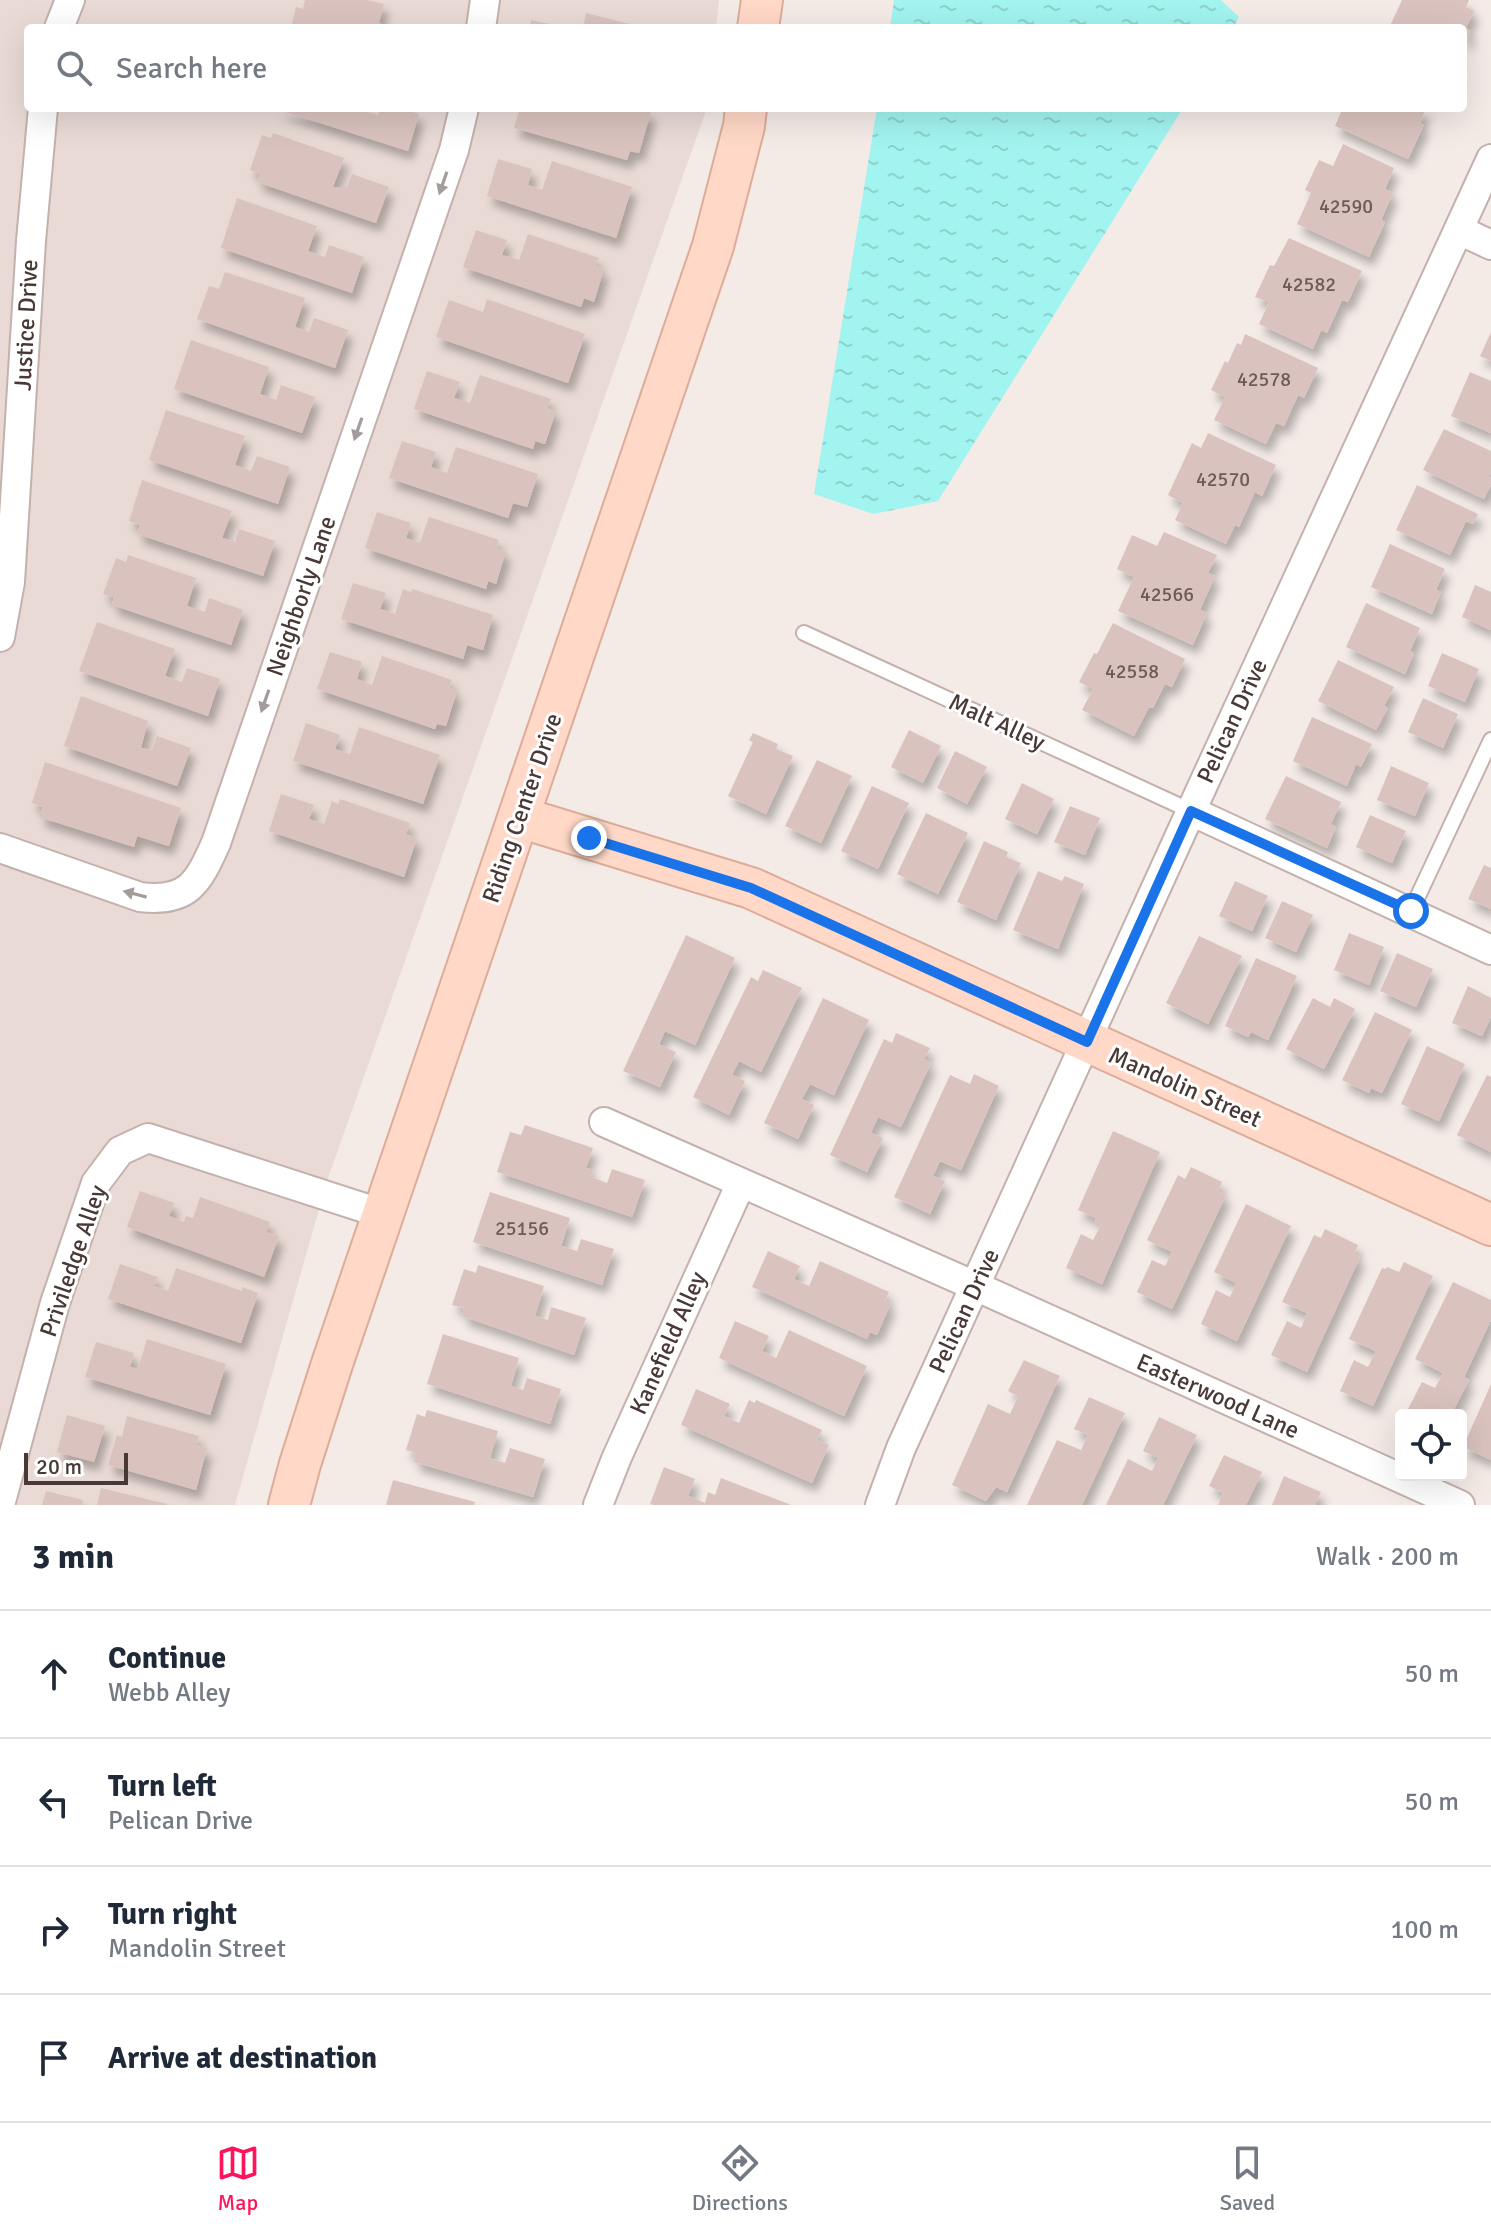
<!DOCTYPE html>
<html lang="en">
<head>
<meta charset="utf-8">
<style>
  body { margin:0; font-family:Signika,sans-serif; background:#f2f2f3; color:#1f2937 }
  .controls { position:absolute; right:24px; bottom:24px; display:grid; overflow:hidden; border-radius:8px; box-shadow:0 8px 32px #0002 }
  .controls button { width:72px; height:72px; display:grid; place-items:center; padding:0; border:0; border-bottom:2px solid #e0e1e3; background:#fff; color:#1f2937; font:40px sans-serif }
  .scale { position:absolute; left:24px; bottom:20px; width:104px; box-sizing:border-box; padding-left:8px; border:4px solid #483836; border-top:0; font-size:22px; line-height:28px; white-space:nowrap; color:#483836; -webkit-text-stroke:6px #fff; paint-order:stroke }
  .stop { position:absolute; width:24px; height:24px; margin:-18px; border:6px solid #1a73e8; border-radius:50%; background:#fff }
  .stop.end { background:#1a73e8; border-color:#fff; box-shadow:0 2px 8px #0008 }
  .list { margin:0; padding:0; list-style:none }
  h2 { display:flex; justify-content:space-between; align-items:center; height:104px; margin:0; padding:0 32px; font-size:34px }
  h2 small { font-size:26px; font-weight:400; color:#747a83 }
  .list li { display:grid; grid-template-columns:52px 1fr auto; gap:24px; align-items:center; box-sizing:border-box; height:128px; padding:0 32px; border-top:2px solid #e0e1e3 }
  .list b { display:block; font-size:30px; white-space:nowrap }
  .list p { margin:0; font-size:26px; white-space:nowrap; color:#747a83 }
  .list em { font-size:26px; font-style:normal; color:#747a83 }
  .icon { flex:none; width:44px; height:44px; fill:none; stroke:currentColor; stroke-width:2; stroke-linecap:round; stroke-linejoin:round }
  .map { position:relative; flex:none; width:1491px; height:1505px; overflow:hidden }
  .search { position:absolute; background:#fff; box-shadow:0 8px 32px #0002; left:24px; right:24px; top:24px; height:88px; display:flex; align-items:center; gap:20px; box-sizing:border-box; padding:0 28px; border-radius:8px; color:#747a83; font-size:30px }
  .sheet { height:616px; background:#fff }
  nav { display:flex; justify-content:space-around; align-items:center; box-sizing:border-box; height:112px; border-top:2px solid #e0e1e3; background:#fff; font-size:22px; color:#747a83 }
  nav a { display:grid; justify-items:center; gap:4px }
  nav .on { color:#ff145c }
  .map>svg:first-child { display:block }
  .residential { fill:#e9dad5 }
  .water { fill:url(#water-ripples) }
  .building { fill:#dac3bf; filter:url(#shadow) }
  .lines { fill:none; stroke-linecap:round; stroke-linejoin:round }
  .lane-casing { stroke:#c4b1ac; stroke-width:18 }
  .street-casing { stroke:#c4b1ac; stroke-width:32 }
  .secondary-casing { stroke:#ddac99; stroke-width:44 }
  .lane { stroke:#fff; stroke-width:14 }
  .street { stroke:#fff; stroke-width:28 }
  .secondary { stroke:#ffd8c7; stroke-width:40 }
  .oneway { fill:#a49c9a }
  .route { stroke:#1a73e8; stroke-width:10 }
  .labels { text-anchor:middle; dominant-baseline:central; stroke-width:6; stroke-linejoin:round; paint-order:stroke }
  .number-label { font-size:20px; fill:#6c5b58 }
  .street-label { font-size:24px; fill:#483836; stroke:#fff }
</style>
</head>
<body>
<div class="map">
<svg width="1491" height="1505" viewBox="0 0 1491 1505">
  <defs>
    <pattern id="water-ripples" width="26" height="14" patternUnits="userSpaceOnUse" patternTransform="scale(2)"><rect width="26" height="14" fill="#a1f4f0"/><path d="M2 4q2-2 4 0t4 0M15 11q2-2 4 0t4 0" fill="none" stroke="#8cd2ce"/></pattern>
    <filter id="shadow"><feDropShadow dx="5" dy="9" stdDeviation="4" flood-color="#0004"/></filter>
  </defs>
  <rect width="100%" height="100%" fill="#f4ebe7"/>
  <!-- residential -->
  <polygon class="residential" points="0,0 719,0 716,28 28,28 28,108 707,108 327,1181 235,1505 0,1505"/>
  <!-- water -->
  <g class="water">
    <polygon points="894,0 1221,0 1239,17 1233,28 890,28"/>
    <polygon points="877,108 1183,108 938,501 873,514 814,494"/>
  </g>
  <!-- building -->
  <g class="building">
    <polygon points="305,0 367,0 384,4 379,23 384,25 383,28 291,28 296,7 303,9"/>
    <polygon points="1402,0 1469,0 1466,7 1474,11 1466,28 1471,31 1463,46 1463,28 1389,28"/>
    <polygon points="586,13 641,27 641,28 583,28"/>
    <polygon points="531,20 563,27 563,28 530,28"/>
    <polygon points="365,108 364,111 378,115 381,108 401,108 419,114 408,151 276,109"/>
    <polygon points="520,108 636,108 651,112 639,153 630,151 627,160 514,128"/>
    <polygon points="1343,108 1426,108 1420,123 1424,125 1408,159 1335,126"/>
    <polygon points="273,133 344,158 333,187 347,187 352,174 389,187 376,223 257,182 260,174 250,170 262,135 271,138"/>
    <polygon points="1343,144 1394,168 1385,189 1393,193 1381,220 1385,222 1369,257 1297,224 1311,193 1305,190 1319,160 1333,166"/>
    <polygon points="498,159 532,169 528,185 542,190 552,161 632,187 616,238 487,196"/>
    <polygon points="237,198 317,226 308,251 325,257 329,245 364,257 352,293 221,248"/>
    <polygon points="476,230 507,240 502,255 519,260 528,234 599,258 595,266 604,269 594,302 584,298 581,307 463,267"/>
    <polygon points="1289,238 1362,271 1348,302 1342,300 1327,333 1321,330 1313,349 1259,324 1269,302 1255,297 1270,265 1274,266"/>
    <polygon points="225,272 305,298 295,327 309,332 314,318 348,330 335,368 197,319 209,286 219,289"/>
    <polygon points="487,299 585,334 568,383 436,337 449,300 483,312"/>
    <polygon points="1491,332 1491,361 1480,356"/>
    <polygon points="1245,334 1318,368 1304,398 1298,395 1284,426 1276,423 1266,444 1214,420 1225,397 1211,390 1225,361 1228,363 1237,343 1241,345"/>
    <polygon points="191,340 269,367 260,394 276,400 281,385 315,397 302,433 174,389"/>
    <polygon points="427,371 460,382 454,398 470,403 480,375 551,399 547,408 556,411 545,444 535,441 533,449 414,409"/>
    <polygon points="1470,372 1491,381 1491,433 1451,416"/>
    <polygon points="166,410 245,436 235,465 251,471 257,456 290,467 278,504 149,460"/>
    <polygon points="1444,429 1491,451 1491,472 1489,477 1491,478 1491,485 1484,499 1423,470"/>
    <polygon points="1208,433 1276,465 1262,496 1255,492 1239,527 1235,525 1226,544 1175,520 1183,503 1168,495 1192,443 1201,448"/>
    <polygon points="402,441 436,452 431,467 447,473 456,447 538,474 527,507 513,503 508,518 389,478"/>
    <polygon points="142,480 232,511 222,538 235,542 239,529 275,541 263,576 137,534 140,525 129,521"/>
    <polygon points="1417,485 1478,514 1473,524 1466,521 1450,555 1396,530"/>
    <polygon points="377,512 411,523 406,538 420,543 429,517 499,540 496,548 506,551 496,584 488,581 486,589 365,548"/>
    <polygon points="1164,532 1217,555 1208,573 1215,576 1200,610 1207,613 1193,645 1118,611 1134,577 1117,569 1132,535 1157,546"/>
    <polygon points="1390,544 1445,569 1436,590 1441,592 1432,614 1371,587"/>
    <polygon points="128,555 196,578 187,606 205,612 209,598 243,610 231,645 112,605 114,597 103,594 116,558 126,562"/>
    <polygon points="353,583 386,593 380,609 395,614 403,589 411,592 412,589 493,615 483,650 467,645 463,659 341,619"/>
    <polygon points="1475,585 1491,592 1491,630 1462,617"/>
    <polygon points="1366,603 1420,628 1410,651 1414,653 1405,674 1346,647"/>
    <polygon points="97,622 175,649 165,676 182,682 187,668 220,679 208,716 79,671"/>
    <polygon points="1113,623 1185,659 1172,687 1165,684 1153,708 1149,707 1134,736 1082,710 1093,689 1079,682 1094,653 1097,654"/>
    <polygon points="330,652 362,662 357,679 372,685 382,656 452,680 449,688 457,691 446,726 437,724 435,729 317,689"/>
    <polygon points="1442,653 1479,669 1465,702 1428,686"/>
    <polygon points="1338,660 1394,687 1384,706 1388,708 1376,730 1318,701"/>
    <polygon points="81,696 148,721 141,748 152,750 157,736 191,748 177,786 64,746"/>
    <polygon points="1423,698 1458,714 1443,748 1408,732"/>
    <polygon points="1312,717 1372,744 1361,767 1356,764 1347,786 1293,761"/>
    <polygon points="306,723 340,735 335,749 350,754 359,727 440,755 423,804 293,761"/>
    <polygon points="909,730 941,746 923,783 891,767"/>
    <polygon points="753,733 778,744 776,749 793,756 766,814 728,796 753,742 749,740"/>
    <polygon points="955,751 987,767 967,804 937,788"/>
    <polygon points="817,760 852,776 821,843 785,826"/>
    <polygon points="45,762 181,808 169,846 137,836 134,847 39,817 43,807 32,803"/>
    <polygon points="1391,766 1429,783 1415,816 1377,800"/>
    <polygon points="1286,776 1341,802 1331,824 1336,827 1327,848 1265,819"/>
    <polygon points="1022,783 1054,799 1037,834 1005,819"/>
    <polygon points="872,786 909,803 878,869 841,851"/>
    <polygon points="281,794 314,805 309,819 324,824 332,801 338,804 340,799 410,823 406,834 417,838 404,877 269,831"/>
    <polygon points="1070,806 1100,818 1085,855 1054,842"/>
    <polygon points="926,813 968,833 938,894 897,874"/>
    <polygon points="1370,815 1406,831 1392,863 1356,847"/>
    <polygon points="984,841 1008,852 1006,857 1021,863 996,920 957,902"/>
    <polygon points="1484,865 1491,868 1491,909 1468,899"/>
    <polygon points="1038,871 1062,881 1065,876 1084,884 1058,949 1013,930"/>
    <polygon points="1235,881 1268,896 1252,931 1219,916"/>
    <polygon points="1282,901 1313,915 1296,952 1265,938"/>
    <polygon points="1349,933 1384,947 1369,985 1334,970"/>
    <polygon points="686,935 735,958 695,1045 665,1031 659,1044 676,1052 660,1087 623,1071"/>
    <polygon points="1199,936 1242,956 1208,1024 1166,1003"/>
    <polygon points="1397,953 1433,969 1416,1007 1380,991"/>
    <polygon points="1256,958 1297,976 1268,1040 1251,1032 1248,1037 1225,1026"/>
    <polygon points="763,970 802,988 761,1072 739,1061 732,1075 745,1081 729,1115 693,1097 751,977 758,981"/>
    <polygon points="1468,986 1491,998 1491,1017 1482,1036 1452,1023"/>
    <polygon points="823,998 869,1020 834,1095 810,1084 802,1099 814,1105 798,1139 764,1123"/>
    <polygon points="1313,998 1330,1007 1334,998 1355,1009 1324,1069 1286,1049"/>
    <polygon points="1375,1012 1412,1030 1382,1093 1371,1088 1369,1093 1342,1080"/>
    <polygon points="896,1033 930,1048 924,1059 931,1063 901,1127 878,1117 871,1133 883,1138 867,1172 830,1155 884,1039 892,1043"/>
    <polygon points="1427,1046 1465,1064 1439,1121 1401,1104"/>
    <polygon points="974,1074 999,1086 961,1170 940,1161 933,1176 945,1181 930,1214 894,1197 950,1075 970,1084"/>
    <polygon points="1487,1075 1491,1077 1491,1152 1457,1135"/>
    <polygon points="525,1125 593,1148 586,1168 593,1170 591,1177 607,1183 612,1169 645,1180 632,1217 497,1172 510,1132 521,1135"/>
    <polygon points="1113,1131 1160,1152 1102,1284 1066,1268 1081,1234 1093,1240 1101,1225 1095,1222 1096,1218 1078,1210"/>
    <polygon points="1191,1167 1222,1182 1218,1191 1226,1195 1172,1309 1137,1292 1152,1260 1165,1266 1172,1252 1147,1240 1178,1175 1185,1179"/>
    <polygon points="140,1191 174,1203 169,1216 184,1222 186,1216 193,1218 200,1197 270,1222 266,1232 279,1236 264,1277 127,1227"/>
    <polygon points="490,1192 570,1218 561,1246 577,1251 581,1239 614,1249 602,1285 473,1242"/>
    <polygon points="1246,1204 1291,1226 1237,1341 1201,1324 1216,1290 1230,1297 1236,1283 1214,1272"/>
    <polygon points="1325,1229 1358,1245 1354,1254 1360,1257 1307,1372 1271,1355 1287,1321 1301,1328 1307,1313 1282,1302 1314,1235 1321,1238"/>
    <polygon points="768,1251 800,1266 794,1279 809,1286 820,1261 889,1292 885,1301 891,1303 877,1335 870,1332 867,1339 752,1287"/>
    <polygon points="1404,1262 1433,1276 1373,1406 1340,1391 1354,1360 1368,1367 1376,1351 1349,1339 1382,1268 1386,1269 1387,1267 1399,1272"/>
    <polygon points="120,1264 158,1277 154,1286 168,1291 176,1268 242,1291 242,1287 258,1293 241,1343 108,1299"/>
    <polygon points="478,1265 544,1286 535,1316 548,1320 551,1307 586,1318 574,1355 462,1316 464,1308 452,1305 464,1269 476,1273"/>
    <polygon points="1453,1282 1491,1300 1491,1320 1464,1377 1469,1380 1451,1415 1405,1415 1422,1382 1435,1388 1443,1373 1415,1359"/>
    <polygon points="735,1321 769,1336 762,1351 776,1358 789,1330 867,1366 844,1416 719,1358"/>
    <polygon points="443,1334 519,1358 511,1386 523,1390 527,1378 561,1389 550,1424 427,1384"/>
    <polygon points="147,1339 226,1364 210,1415 85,1377 96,1342 134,1353 130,1367 138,1369"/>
    <polygon points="1024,1360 1060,1376 1007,1492 996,1487 986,1501 952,1485 988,1404 1010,1414 1018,1396 1008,1391"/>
    <polygon points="1491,1384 1491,1460 1463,1447"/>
    <polygon points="696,1389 730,1404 724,1416 739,1423 749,1400 755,1403 756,1400 822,1430 817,1440 829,1445 812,1483 681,1425"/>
    <polygon points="1089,1397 1125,1413 1082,1505 1027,1505 1057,1440 1081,1450 1088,1435 1074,1429"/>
    <polygon points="427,1410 498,1431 490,1458 505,1463 510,1448 545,1459 533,1497 414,1462 416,1453 406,1450 417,1414 425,1417"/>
    <polygon points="67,1415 105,1426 94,1462 57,1452"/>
    <polygon points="127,1416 199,1436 196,1445 207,1448 196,1490 108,1465 117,1435 122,1437"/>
    <polygon points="1159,1417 1197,1435 1163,1505 1106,1505 1128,1459 1152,1471 1158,1458 1143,1451"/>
    <polygon points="1224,1455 1262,1472 1246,1505 1218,1505 1223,1493 1209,1486"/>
    <polygon points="664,1467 695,1479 688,1496 705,1503 708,1492 715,1495 721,1478 791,1505 653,1505 650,1504"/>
    <polygon points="1284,1476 1321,1492 1315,1505 1272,1505"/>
    <polygon points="393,1480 475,1502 474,1505 386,1505"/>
    <polygon points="101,1488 167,1504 167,1505 97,1505"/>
    <polygon points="46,1491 83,1500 82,1505 42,1505"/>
  </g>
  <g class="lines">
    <!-- lane casing -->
    <g class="lane-casing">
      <g id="lane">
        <polyline points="804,633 1191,811"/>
        <polyline points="1411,911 1491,740"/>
      </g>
    </g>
    <!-- street casing -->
    <g class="street-casing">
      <g id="street">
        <polyline points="59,28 70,0"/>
        <polyline points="481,28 485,0"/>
        <polyline points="1459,230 1491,245"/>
        <polyline points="0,637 10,582 31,241 43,108"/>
        <polyline points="1191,811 1491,950"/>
        <path d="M 0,848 L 140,897 C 188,903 198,883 216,843 L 454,150 L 464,108"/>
        <polyline points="604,1122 975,1286 1460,1505"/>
        <polyline points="0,1505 55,1303 96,1183 120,1151 148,1138 383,1214"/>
        <polyline points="598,1505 617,1457 741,1183"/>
        <polyline points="880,1505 901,1448 1191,811 1491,159"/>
      </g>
    </g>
    <!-- secondary casing -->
    <g class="secondary-casing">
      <g id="secondary">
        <polyline points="758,28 762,0"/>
        <polyline points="519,817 751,888 1491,1225"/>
        <polyline points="289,1505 300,1464 332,1364 713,246 744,126 746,108"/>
      </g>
    </g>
    <!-- lane -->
    <use href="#lane" class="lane"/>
    <!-- street -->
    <use href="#street" class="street"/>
    <!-- secondary -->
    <use href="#secondary" class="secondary"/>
  </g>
  <!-- one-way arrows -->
  <defs><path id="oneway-solid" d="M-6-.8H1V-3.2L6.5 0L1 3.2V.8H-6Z" transform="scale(2)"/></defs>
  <g class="oneway">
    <use href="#oneway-solid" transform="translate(443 183) rotate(109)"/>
    <use href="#oneway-solid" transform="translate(358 429) rotate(109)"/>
    <use href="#oneway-solid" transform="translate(265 701) rotate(109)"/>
    <use href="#oneway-solid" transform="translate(135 894) rotate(-165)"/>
  </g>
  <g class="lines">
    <!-- route -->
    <polyline class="route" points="589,838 751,888 1087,1042 1191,811 1411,911"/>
  </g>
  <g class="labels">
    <!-- number labels -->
    <g class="number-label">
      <text x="1346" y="206">42590</text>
      <text x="1309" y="284">42582</text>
      <text x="1264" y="379">42578</text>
      <text x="1223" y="479">42570</text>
      <text x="1167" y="594">42566</text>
      <text x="1132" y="671">42558</text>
      <text x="522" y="1228">25156</text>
    </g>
    <!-- street labels -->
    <g class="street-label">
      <text transform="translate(26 325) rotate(-87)">Justice Drive</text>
      <text transform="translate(301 596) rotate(-71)">Neighborly Lane</text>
      <text transform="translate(1232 721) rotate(-65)">Pelican Drive</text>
      <text transform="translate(997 722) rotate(25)">Malt Alley</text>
      <text transform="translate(522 808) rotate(-71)">Riding Center Drive</text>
      <text transform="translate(1185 1087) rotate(24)">Mandolin Street</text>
      <text transform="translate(73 1261) rotate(-71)">Priviledge Alley</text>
      <text transform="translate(964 1311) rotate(-65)">Pelican Drive</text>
      <text transform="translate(668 1343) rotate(-66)">Kanefield Alley</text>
      <text transform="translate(1218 1396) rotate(24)">Easterwood Lane</text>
    </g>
  </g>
</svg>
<div class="controls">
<button><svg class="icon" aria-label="locate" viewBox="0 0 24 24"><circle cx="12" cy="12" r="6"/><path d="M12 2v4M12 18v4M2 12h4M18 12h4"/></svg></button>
</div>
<div class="scale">20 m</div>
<div class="stop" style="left:1411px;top:911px"></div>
<div class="stop end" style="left:589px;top:838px"></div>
<div class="search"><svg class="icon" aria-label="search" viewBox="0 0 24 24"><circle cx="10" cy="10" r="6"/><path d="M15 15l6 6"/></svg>Search here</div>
</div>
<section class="sheet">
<h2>3 min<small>Walk · 200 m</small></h2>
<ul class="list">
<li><svg class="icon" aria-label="ahead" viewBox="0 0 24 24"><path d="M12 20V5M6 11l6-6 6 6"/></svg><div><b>Continue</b><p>Webb Alley</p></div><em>50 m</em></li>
<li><svg class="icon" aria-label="left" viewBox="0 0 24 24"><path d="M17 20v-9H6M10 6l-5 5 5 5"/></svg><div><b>Turn left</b><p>Pelican Drive</p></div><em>50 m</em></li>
<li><svg class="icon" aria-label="right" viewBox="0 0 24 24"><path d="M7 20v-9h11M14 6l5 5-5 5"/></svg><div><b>Turn right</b><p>Mandolin Street</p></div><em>100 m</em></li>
<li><svg class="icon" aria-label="arrive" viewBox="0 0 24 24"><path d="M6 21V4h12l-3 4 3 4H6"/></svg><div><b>Arrive at destination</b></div></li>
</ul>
</section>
<nav>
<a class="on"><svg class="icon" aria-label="map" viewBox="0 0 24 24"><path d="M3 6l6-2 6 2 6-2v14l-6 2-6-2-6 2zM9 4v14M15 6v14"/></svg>Map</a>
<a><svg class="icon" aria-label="directions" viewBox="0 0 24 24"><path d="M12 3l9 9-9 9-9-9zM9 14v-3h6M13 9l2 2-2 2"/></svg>Directions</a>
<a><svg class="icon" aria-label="saved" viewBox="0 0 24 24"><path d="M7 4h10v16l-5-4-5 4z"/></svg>Saved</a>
</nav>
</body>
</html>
